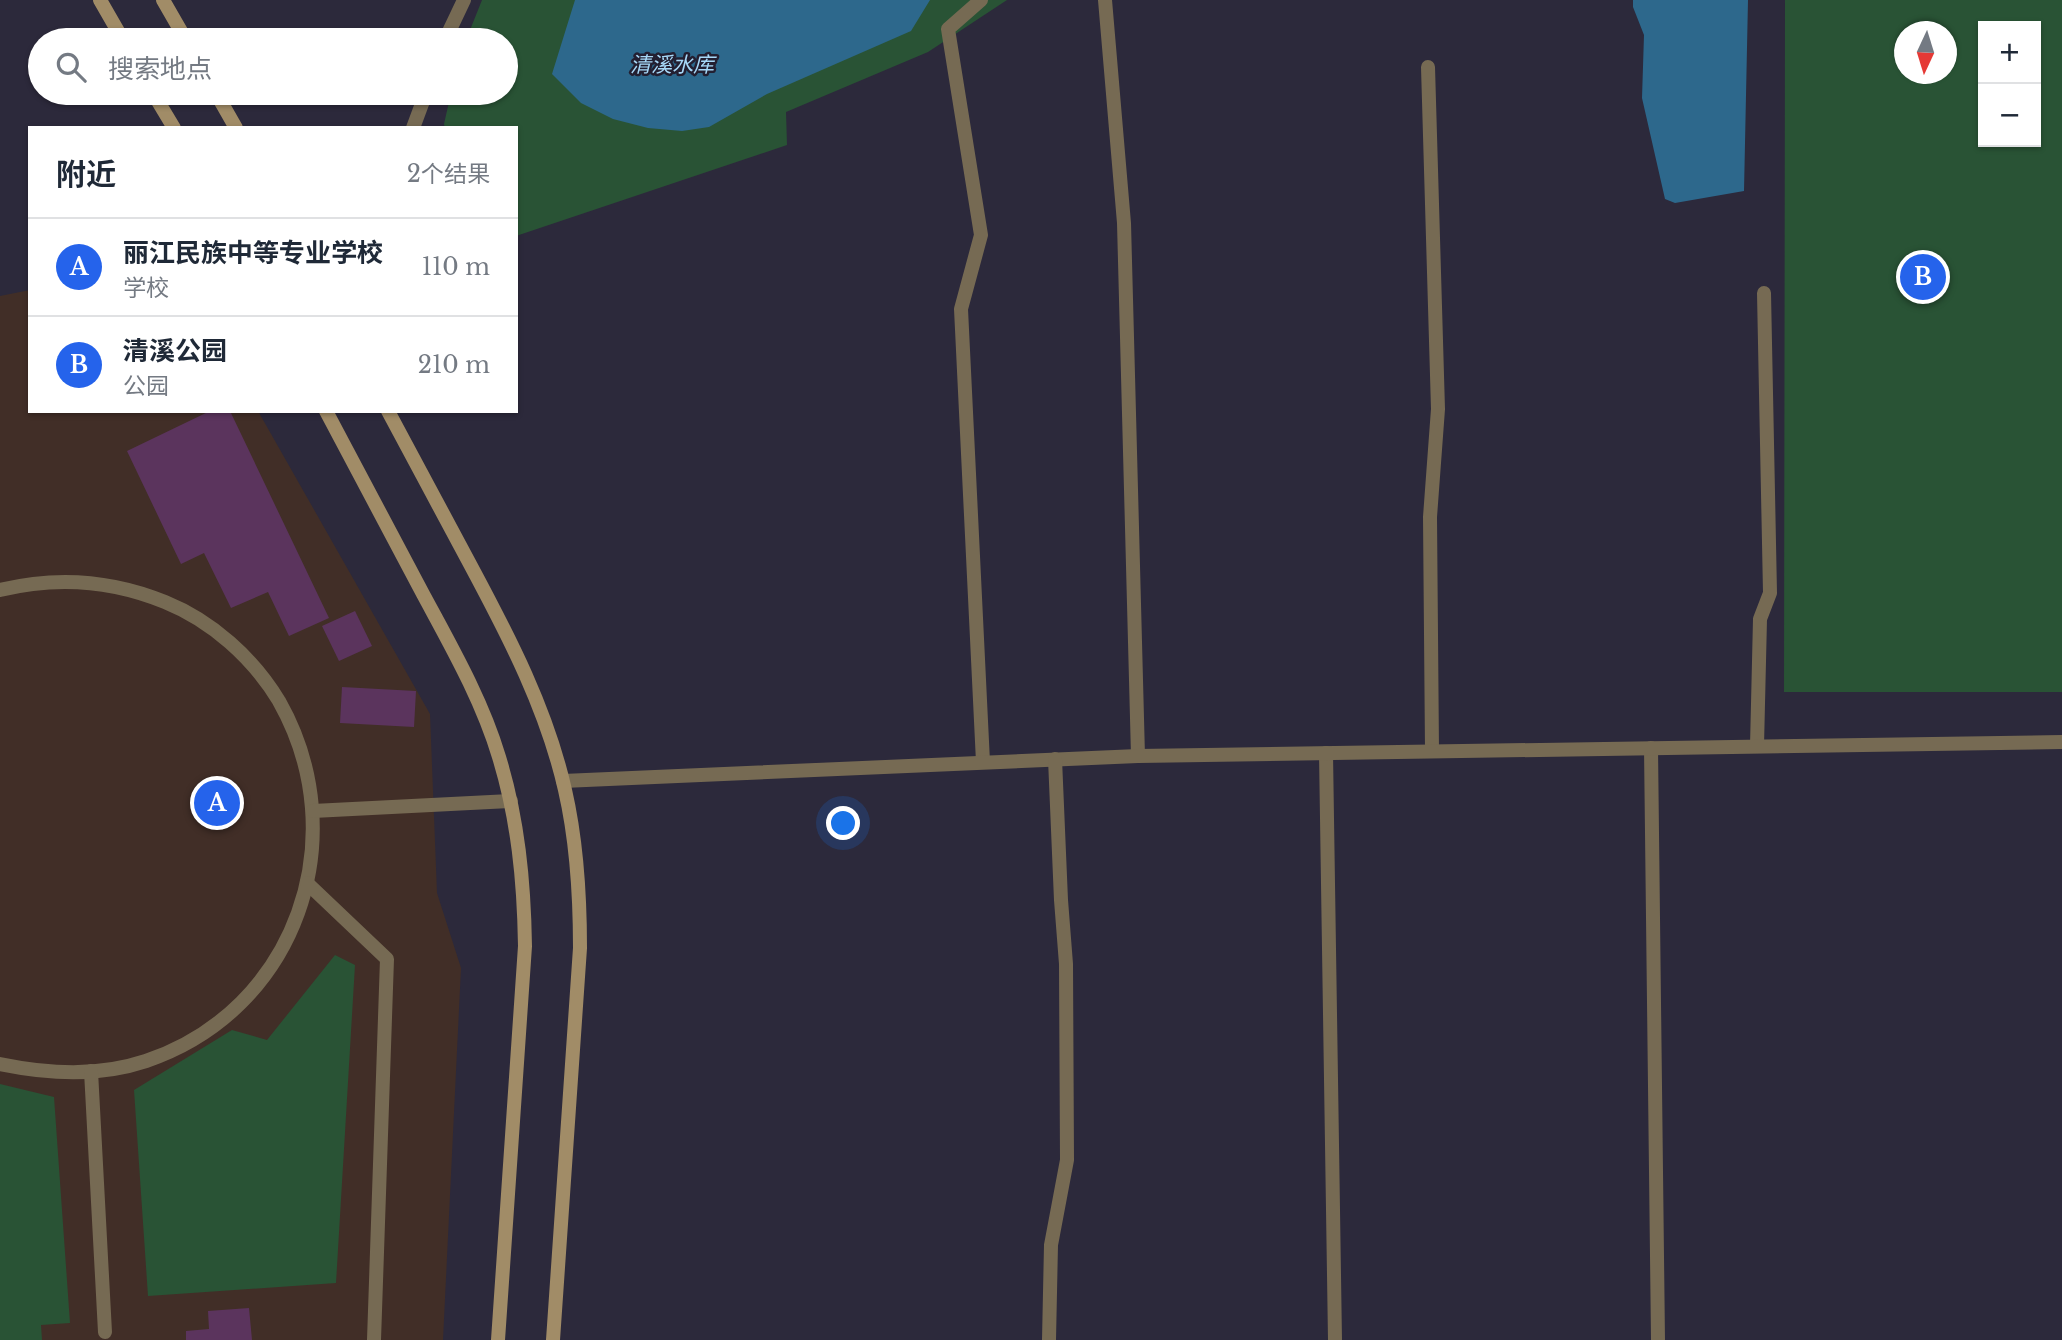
<!DOCTYPE html>
<html lang="zh">
<head>
<meta charset="utf-8">
<style>
  body { margin:0; font-family:"Libre Baskerville","Noto Sans SC",serif; background:#f6f6f7; color:#1f2937 }
  .controls { position:absolute; right:21px; top:21px; display:grid; overflow:hidden; border-radius:0px; box-shadow:0 2px 5px #0004 }
  .controls button { width:63px; height:63px; display:grid; place-items:center; padding:0; border:0; border-bottom:2px solid #e0e1e3; background:#fff; color:#1f2937; font:35px sans-serif }
  .compass { position:absolute; left:1894px; top:21px; width:63px; height:63px; border-radius:50%; background:#fff; box-shadow:0 2px 5px #0004; rotate:184deg }
  .you { position:absolute; left:844px; top:824px; width:24px; height:24px; margin:-18px; border:5px solid #fff; border-radius:50%; background:#1a73e8; box-shadow:0 0 0 10px #1a73e833 }
  .badge { display:grid; place-items:center; width:46px; height:46px; border-radius:50%; background:#2563eb; color:#fff; font-size:23px; font-weight:700 }
  .pin { position:absolute; translate:-50% -50%; border:4px solid #fff; box-shadow:0 2px 7px #0006 }
  .list { margin:0; padding:0; list-style:none }
  h2 { display:flex; justify-content:space-between; align-items:center; height:91px; margin:0; padding:0 28px; font-size:30px }
  h2 small { font-size:23px; font-weight:400; color:#747a83 }
  .list li { display:grid; grid-template-columns:46px 1fr auto; gap:21px; align-items:center; box-sizing:border-box; height:98px; padding:0 28px; border-top:2px solid #e0e1e3 }
  .list b { display:block; font-size:26px; white-space:nowrap }
  .list p { margin:0; font-size:23px; white-space:nowrap; color:#747a83 }
  .list em { font-size:23px; font-style:normal; color:#747a83 }
  .icon { flex:none; width:38px; height:38px; fill:none; stroke:currentColor; stroke-width:2; stroke-linecap:round; stroke-linejoin:round }
  .map { position:relative; flex:none; width:2062px; height:1340px; overflow:hidden }
  .search { position:absolute; background:#fff; box-shadow:0 2px 5px #0004; left:28px; top:28px; width:490px; height:77px; display:flex; align-items:center; gap:18px; box-sizing:border-box; padding:0 24px; border-radius:38px; color:#747a83; font-size:26px }
  .panel { position:absolute; background:#fff; box-shadow:0 2px 5px #0004; left:28px; top:126px; width:490px; height:287px; border-radius:0px }
  .map>svg:first-child { display:block }
  .education { fill:#412e27 }
  .green { fill:#295335; fill-rule:evenodd }
  .water { fill:#2d688c }
  .building { fill:#5b345d }
  .lines { fill:none; stroke-linecap:round; stroke-linejoin:round }
  .lane { stroke:#766a53; stroke-width:14 }
  .street { stroke:#766a53; stroke-width:14 }
  .secondary { stroke:#a18c67; stroke-width:14 }
  .labels { text-anchor:middle; dominant-baseline:central; stroke-width:5; stroke-linejoin:round; paint-order:stroke }
  .water-label { font-size:21px; font-style:italic; fill:#a7d8f8; stroke:#231f31 }
</style>
</head>
<body>
<div class="map">
<svg width="2062" height="1340" viewBox="0 0 2062 1340">
  <rect width="100%" height="100%" fill="#2c293b"/>
  <!-- education -->
  <polygon class="education" points="30,290 30,411 258,411 430,714 437,893 461,968 443,1340 0,1340 0,296"/>
  <!-- green -->
  <g class="green">
    <polygon points="482,0 1007,0 928,52 786,112 787,145 516,236 516,128 445,128 444,124 451,93 506,93 506,40 466,40"/>
    <path d="M 1785,0 L 2062,0 L 2062,692 L 1784,692 ZM 1983,26 L 2036,26 L 2036,142 L 1983,142 ZM 1904,32 L 1946,32 L 1946,74 L 1904,74 Z"/>
    <polygon points="335,955 355,965 336,1283 148,1296 134,1090 232,1030 267,1040"/>
    <polygon points="0,1084 54,1097 70,1323 41,1325 42,1340 0,1340"/>
  </g>
  <!-- water -->
  <g class="water">
    <polygon points="575,0 930,0 911,31 767,94 709,127 682,131 648,128 613,119 581,103 552,74"/>
    <polygon points="1633,0 1748,0 1744,191 1675,203 1665,199 1642,98 1644,35 1633,7"/>
  </g>
  <!-- building -->
  <g class="building">
    <polygon points="210,411 230,411 329,618 289,636 268,592 231,608 204,553 181,564 127,451"/>
    <polygon points="355,611 372,646 339,661 322,626"/>
    <polygon points="342,687 416,691 414,727 340,723"/>
    <polygon points="249,1308 252,1340 186,1340 186,1331 209,1329 208,1311"/>
  </g>
  <g class="lines">
    <!-- lane -->
    <g class="lane">
      <path d="M 0,590 C 57,576 111,580 165,602 C 212,621 253,658 279,701 C 356,837 297,1010 146,1061 C 98,1077 49,1074 0,1064"/>
      <polyline points="313,811 511,801"/>
      <polyline points="307,883 387,959 374,1340"/>
      <polyline points="91,1071 105,1332"/>
    </g>
    <!-- street -->
    <g class="street">
      <polyline points="981,0 948,29 981,235 961,309 983,762"/>
      <polyline points="1105,0 1124,223 1138,756"/>
      <polyline points="445,40 464,0"/>
      <polyline points="1428,67 1438,409 1430,517 1432,751"/>
      <polyline points="413,128 426,93"/>
      <polyline points="1757,746 1760,619 1770,593 1764,293"/>
      <polyline points="1651,748 1658,1340"/>
      <polyline points="1326,753 1335,1340"/>
      <polyline points="563,781 1138,756 2062,742"/>
      <polyline points="1049,1340 1051,1245 1067,1160 1066,964 1061,900 1055,759"/>
    </g>
    <!-- secondary -->
    <g class="secondary">
      <polyline points="100,0 123,40"/>
      <polyline points="163,0 186,40"/>
      <polyline points="153,93 174,128"/>
      <polyline points="216,93 236,128"/>
      <path d="M 326,411 C 358,472 391,533 423,594 C 451,646 482,700 499,757 C 518,819 524,881 525,946 L 498,1340"/>
      <path d="M 388,411 C 416,463 443,514 471,566 C 509,637 547,710 565,790 C 577,842 580,894 580,948 L 553,1340"/>
    </g>
  </g>
  <g class="labels">
    <!-- water labels -->
    <g class="water-label">
      <text x="672" y="65">清溪水库</text>
    </g>
  </g>
</svg>
<div class="controls">
<button>+</button>
<button>−</button>
</div>
<svg class="compass" viewBox="-18 -18 36 36"><path d="M0-13l5 13h-10z" fill="#e53935"/><path d="M0 13l5-13h-10z" fill="#747a83"/></svg>
<div class="you"></div>
<div class="pin badge" style="left:217px;top:803px">A</div>
<div class="pin badge" style="left:1923px;top:277px">B</div>
<div class="search"><svg class="icon" aria-label="search" viewBox="0 0 24 24"><circle cx="10" cy="10" r="6"/><path d="M15 15l6 6"/></svg>搜索地点</div>
<section class="panel">
<h2>附近<small>2个结果</small></h2>
<ul class="list">
<li><span class="badge">A</span><div><b>丽江民族中等专业学校</b><p>学校</p></div><em>110 m</em></li>
<li><span class="badge">B</span><div><b>清溪公园</b><p>公园</p></div><em>210 m</em></li>
</ul>
</section>
</div>
</body>
</html>
